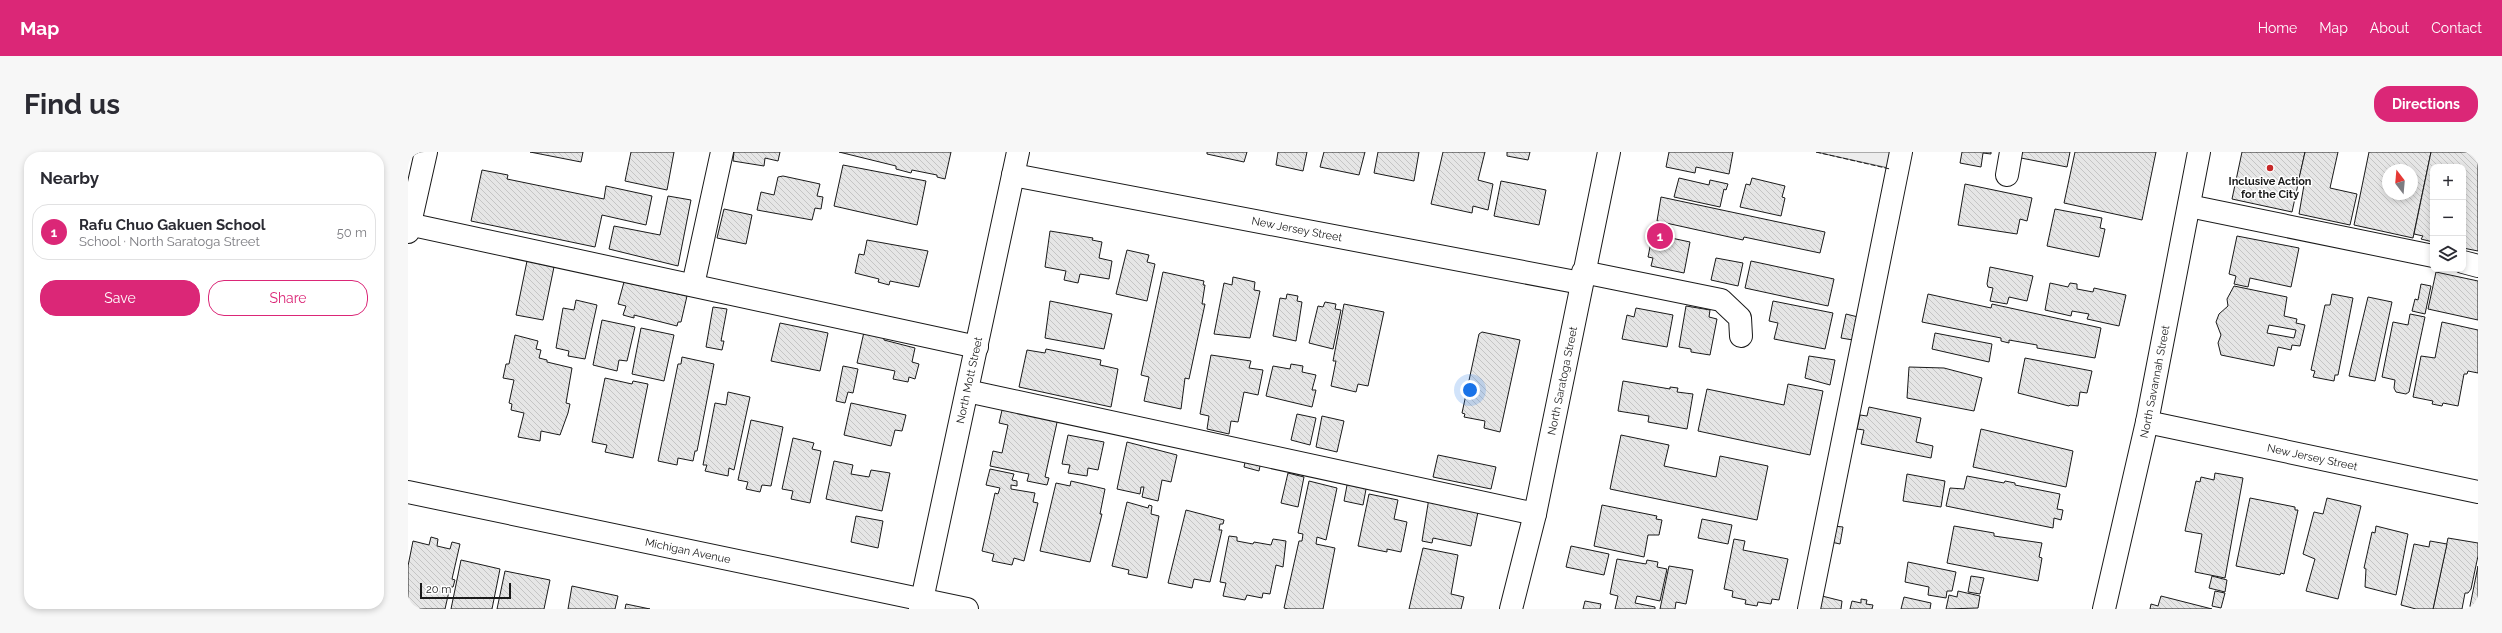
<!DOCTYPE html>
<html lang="en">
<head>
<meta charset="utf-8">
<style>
  body { margin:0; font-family:Raleway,sans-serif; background:#f7f7f7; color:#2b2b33 }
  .controls { position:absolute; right:12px; top:12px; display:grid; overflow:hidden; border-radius:8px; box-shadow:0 2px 6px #0003 }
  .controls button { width:36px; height:36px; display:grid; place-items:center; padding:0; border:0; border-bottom:1px solid #e1e1e2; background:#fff; color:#2b2b33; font:20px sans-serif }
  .compass { position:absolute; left:1974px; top:12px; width:36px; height:36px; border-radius:50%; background:#fff; box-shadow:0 2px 6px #0003; rotate:344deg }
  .scale { position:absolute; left:12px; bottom:10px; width:91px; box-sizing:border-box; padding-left:4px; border:2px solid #1a1a1a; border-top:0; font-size:11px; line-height:14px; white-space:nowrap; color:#1a1a1a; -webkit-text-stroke:3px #fff; paint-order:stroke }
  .you { position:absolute; left:1062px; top:238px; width:14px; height:14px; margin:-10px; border:3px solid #fff; border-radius:50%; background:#1a73e8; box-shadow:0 0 0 6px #1a73e833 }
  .badge { display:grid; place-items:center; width:26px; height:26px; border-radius:50%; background:#db2777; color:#fff; font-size:13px; font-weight:700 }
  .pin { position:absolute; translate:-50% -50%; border:2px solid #fff; box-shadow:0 1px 4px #0006 }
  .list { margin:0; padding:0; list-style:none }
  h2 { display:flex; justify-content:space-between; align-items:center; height:52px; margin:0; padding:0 16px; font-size:17px }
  h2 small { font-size:13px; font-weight:400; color:#7c7c81 }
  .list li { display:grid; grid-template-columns:26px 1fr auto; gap:12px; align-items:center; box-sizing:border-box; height:56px; margin:0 8px 8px; padding:0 8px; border:1px solid #e1e1e2; border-radius:16px }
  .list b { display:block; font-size:15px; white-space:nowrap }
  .list p { margin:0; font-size:13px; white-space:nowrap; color:#7c7c81 }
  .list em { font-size:13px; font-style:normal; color:#7c7c81 }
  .actions { display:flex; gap:8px; padding:12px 16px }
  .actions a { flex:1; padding:9px 0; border:1px solid #db2777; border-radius:16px; text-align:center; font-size:14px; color:#db2777 }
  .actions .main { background:#db2777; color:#fff }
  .icon { flex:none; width:22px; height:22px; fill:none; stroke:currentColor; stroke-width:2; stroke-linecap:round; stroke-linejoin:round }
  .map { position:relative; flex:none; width:2070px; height:457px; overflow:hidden; border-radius:16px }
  header { display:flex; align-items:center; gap:24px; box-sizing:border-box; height:56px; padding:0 20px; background:#db2777; color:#fff }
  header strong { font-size:19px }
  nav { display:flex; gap:22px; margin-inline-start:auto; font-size:14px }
  .intro { display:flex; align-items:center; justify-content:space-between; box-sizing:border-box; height:96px; padding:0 24px }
  h1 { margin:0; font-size:28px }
  .button { padding:10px 18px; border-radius:16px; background:#db2777; color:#fff; font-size:14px; font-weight:700 }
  main { display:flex; gap:24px; padding:0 24px }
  aside { flex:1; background:#fff; border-radius:16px; box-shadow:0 2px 6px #0003 }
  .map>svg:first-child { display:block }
  .parking { fill:#ededed; stroke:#6a6a6a }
  .building { fill:url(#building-back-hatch); stroke:#1a1a1a; fill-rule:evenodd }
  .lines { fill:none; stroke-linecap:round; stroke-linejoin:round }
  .minor-casing { stroke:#1a1a1a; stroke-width:24 }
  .minor { stroke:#fff; stroke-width:22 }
  .fence { stroke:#1a1a1a; stroke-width:1; stroke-dasharray:5 2; stroke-linecap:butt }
  .poi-dot { fill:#c62828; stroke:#fff; stroke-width:1.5 }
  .labels { text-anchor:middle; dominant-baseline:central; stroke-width:3; stroke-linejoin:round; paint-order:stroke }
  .poi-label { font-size:11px; font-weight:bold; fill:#1a1a1a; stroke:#fff }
  .street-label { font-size:11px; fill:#1a1a1a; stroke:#fff }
</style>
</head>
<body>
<header>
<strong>Map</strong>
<nav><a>Home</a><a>Map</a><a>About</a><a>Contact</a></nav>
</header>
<div class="intro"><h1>Find us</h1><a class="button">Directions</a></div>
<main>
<aside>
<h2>Nearby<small></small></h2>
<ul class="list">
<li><span class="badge">1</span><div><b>Rafu Chuo Gakuen School</b><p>School · North Saratoga Street</p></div><em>50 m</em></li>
</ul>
<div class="actions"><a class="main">Save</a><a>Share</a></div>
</aside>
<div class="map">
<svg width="2070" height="457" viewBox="0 0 2070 457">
  <defs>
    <pattern id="building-back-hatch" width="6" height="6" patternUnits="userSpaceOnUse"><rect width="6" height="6" fill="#e6e6e6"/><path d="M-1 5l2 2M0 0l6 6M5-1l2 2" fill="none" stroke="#c5c5c5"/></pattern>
  </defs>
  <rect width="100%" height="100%" fill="#fff"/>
  <!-- parking -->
  <polygon class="parking" points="1408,0 1488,0 1485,17"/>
  <!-- building -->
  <g class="building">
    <polygon points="122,0 175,0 173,10"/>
    <polygon points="223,0 266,0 259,38 217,29"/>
    <polygon points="326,0 372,0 370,9 357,6 356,14 325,9"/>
    <polygon points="431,0 543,0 537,27 529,25 529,23 504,18 503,21 488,17 488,14"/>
    <polygon points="799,0 839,0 836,10 799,2"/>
    <polygon points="870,0 899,0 895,19 868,13"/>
    <polygon points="916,0 957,0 951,23 912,15"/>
    <polygon points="970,0 1011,0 1006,29 966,21"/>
    <polygon points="1035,0 1077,0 1070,28 1085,32 1080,58 1065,54 1064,61 1023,52"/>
    <polygon points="1099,0 1122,0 1120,8 1099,4"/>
    <polygon points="1261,0 1325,0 1321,22 1288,15 1287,21 1258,15"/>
    <polygon points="1554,0 1583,0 1583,2 1575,1 1573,15 1552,11"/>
    <polygon points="1614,0 1662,0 1659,15 1613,6"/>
    <polygon points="1667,0 1748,0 1734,68 1656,51"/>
    <polygon points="1834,0 1897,0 1884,60 1824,47"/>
    <polygon points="1897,0 1930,0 1922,36 1949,42 1942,73 1891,62 1896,33 1890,31"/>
    <path d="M 1961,0 L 2023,0 L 2005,86 L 1946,73 ZM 1980,18 L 2004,18 L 2004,42 L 1980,42 Z"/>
    <polygon points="2023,0 2070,0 2070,99 2055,96 2055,15 2025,15 2025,90 2013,87 2015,84 2006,82"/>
    <polygon points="435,13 518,29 509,73 426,54"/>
    <polygon points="74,18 100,23 99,27 196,47 198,34 244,44 238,73 194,63 187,95 63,69"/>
    <polygon points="375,24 412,32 409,44 415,45 413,57 407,56 404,68 349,58 353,40 366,43 370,25"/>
    <polygon points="1271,26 1301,33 1302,28 1320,32 1318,38 1316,37 1312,55 1266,45"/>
    <polygon points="1344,26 1377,34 1374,45 1377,46 1373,64 1332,55 1338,32 1342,33"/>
    <polygon points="1093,29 1138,38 1131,73 1086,64"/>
    <polygon points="1557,32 1624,46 1619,69 1612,67 1609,82 1550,73"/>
    <polygon points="260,44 283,48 270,114 201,97 206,74 252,83"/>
    <polygon points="1253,45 1417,80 1412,101 1336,85 1335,88 1249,69"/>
    <polygon points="316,57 344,63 338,92 309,86"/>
    <polygon points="1647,57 1694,66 1692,76 1697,77 1691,105 1639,94"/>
    <polygon points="642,79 685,86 684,88 694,90 691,106 704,109 701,127 672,122 670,131 656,128 658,119 637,115"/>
    <polygon points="1249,83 1282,90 1276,121 1243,114 1245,106 1240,105 1243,90 1248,91"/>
    <polygon points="1829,84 1891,96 1883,135 1842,126 1840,135 1826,132 1828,124 1821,122"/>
    <polygon points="459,88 520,99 511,135 482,129 481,133 470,130 471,127 447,121 451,102 456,103"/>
    <polygon points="719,98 741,103 739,110 747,112 739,149 708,142"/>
    <polygon points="1308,106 1335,111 1330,134 1303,128"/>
    <polygon points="119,109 146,115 135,168 108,163"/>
    <polygon points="1343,109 1426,127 1420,154 1337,136"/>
    <polygon points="1582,115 1625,124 1619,149 1601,145 1599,152 1582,149 1585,136 1580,135 1579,132"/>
    <polygon points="755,120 796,129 795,133 797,133 794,152 797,152 781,227 777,226 773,257 736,249 741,225 733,223"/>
    <polygon points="2028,120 2070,129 2070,168 2020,157"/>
    <polygon points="825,125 847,130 846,138 852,139 842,186 806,182 816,131 824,133"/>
    <polygon points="216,130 279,144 273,170 270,170 269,174 226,163 226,166 215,163 218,154 210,152"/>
    <polygon points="1642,131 1660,135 1662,131 1669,132 1669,137 1685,140 1686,136 1718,143 1711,174 1679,167 1681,162 1664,159 1663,164 1637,158"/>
    <polygon points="2013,132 2023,134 2017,162 2004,159 2007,147 2010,148"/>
    <path d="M 1826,134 L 1879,145 L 1876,164 L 1889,167 L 1888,171 L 1897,173 L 1892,194 L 1884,193 L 1883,198 L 1870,195 L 1866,214 L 1813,203 L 1810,191 L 1813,183 L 1808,170 L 1811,162 L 1820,154 L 1819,147 ZM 1861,173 L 1888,178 L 1886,186 L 1859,181 Z"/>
    <polygon points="879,142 890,144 889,149 894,150 888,189 865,184 872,146 878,147"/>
    <polygon points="1520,142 1583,156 1584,152 1693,176 1687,206 1629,196 1629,193 1601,188 1601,191 1593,189 1593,186 1514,170"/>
    <polygon points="1924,142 1945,146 1930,223 1927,223 1926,229 1905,225 1907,219 1903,218 1917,153 1922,153"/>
    <polygon points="1960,145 1984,150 1967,229 1941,224"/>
    <polygon points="168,148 189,153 177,207 160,204 161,199 148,196 155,156 166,158"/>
    <polygon points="642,149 704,162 696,197 637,186"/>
    <polygon points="1365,149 1425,161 1417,197 1366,187 1370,171 1361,169"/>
    <polygon points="917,150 928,152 927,157 933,158 925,197 901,191 910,154 915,155"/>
    <polygon points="936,152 976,160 960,234 950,232 948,240 923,234 928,209 925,209"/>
    <polygon points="1278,154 1302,158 1301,165 1309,167 1302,203 1283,200 1283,197 1271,195"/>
    <polygon points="305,155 319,157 313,189 316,189 314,198 298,195"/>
    <polygon points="1228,156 1265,163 1259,195 1214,187 1219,163 1226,165"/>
    <polygon points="1438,162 1450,165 1445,188 1433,186"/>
    <polygon points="2002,162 2017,165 2001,240 1998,242 1988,240 1986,236 1987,228 1974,225 1985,170 2000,173"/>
    <polygon points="194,168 227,175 219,209 211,208 209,219 185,213"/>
    <polygon points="2034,170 2070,178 2070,221 2060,219 2059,222 2056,222 2050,254 2035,251 2034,254 2024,252 2025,249 2005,245 2013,204 2027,206"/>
    <polygon points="372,171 420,181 412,219 363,209"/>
    <polygon points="233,176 266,183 256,229 224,222"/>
    <polygon points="456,180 476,185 476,188 507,196 504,210 511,212 507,227 501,225 500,230 485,227 487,219 449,211"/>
    <polygon points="1074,180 1112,188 1092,280 1076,276 1077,269 1056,265 1057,262 1054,261 1071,182"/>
    <polygon points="1527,181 1584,192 1581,210 1524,197"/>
    <polygon points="107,183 130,189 128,197 133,198 131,206 139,208 139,210 164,216 158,251 162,252 160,261 152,283 133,279 132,289 110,285 116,261 103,258 104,252 101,251 106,228 95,226 98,212 101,212"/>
    <polygon points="638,197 693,208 692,213 710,217 703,255 611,235 619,198 637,201"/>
    <polygon points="803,203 843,209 841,216 855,218 850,243 836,240 830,270 823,269 821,282 799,277 801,264 792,262"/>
    <polygon points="1401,204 1427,208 1422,233 1397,226"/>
    <polygon points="274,205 306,212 289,299 287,299 285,309 270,306 269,313 250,309 270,212 273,212"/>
    <polygon points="1617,206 1684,219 1679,241 1672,240 1670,254 1662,253 1661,254 1610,241"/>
    <polygon points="883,212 895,214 894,220 908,223 904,238 908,238 904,255 858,244 865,214 882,217"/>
    <polygon points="435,214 450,217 445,241 440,240 437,251 428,249"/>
    <polygon points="1501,215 1536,216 1574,226 1566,259 1499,246"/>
    <polygon points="197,226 224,232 225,229 240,232 225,306 197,300 199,293 184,290"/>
    <polygon points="1215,229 1262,237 1262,235 1270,236 1269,240 1285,242 1279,277 1240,270 1241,264 1210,259"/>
    <polygon points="1380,232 1415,239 1402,303 1290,279 1299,237 1376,253"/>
    <polygon points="320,240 342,245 326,318 321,316 320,324 297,319 299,313 295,313 307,251 318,253"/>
    <polygon points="443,251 498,263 494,279 487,278 483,294 436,283"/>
    <polygon points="595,254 650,266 637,325 641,326 639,333 619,329 621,322 582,314 585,299 594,301 600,273 591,271"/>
    <polygon points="1461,255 1513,266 1508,290 1525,294 1523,306 1453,292 1456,278 1449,277 1452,263 1459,264"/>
    <polygon points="889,262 908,266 902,293 883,288"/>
    <polygon points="914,264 936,269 929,300 908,295"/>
    <polygon points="343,268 375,275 363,334 354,333 352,340 338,337 340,330 330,328"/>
    <polygon points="1573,277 1665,299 1658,335 1565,315"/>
    <polygon points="660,283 696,290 690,318 680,316 679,324 660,321 662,313 654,312"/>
    <polygon points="1213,283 1261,293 1256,314 1308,325 1312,304 1360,314 1349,368 1202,337"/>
    <polygon points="385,286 406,291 404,297 413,299 402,351 383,347 385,339 374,337"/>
    <polygon points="719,290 769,303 763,330 754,328 750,349 734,345 736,335 733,335 732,342 709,337"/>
    <polygon points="1030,303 1088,315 1083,337 1025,325"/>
    <polygon points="838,306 853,309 851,319 836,315"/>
    <polygon points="426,309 445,313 443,322 461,325 463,318 482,321 474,359 418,347"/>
    <polygon points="582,317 606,322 604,328 609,329 609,334 603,333 603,337 627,341 625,350 630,351 616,409 606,406 604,413 584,409 586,402 574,399 587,341 590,342 592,336 578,333"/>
    <polygon points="880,321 896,325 890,355 873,351"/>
    <polygon points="1807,321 1835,326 1817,426 1787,420 1794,382 1777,379 1788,329 1792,330 1793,325 1806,328"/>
    <polygon points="1499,322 1537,329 1533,355 1495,349"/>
    <polygon points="1559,324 1596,331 1597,329 1607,331 1607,333 1652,342 1649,357 1655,358 1653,368 1646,366 1645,376 1538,354 1542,336 1556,337"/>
    <polygon points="940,328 959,332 955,353 936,349"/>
    <polygon points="663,329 697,337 692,362 694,362 682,410 632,399 648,331 662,334"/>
    <polygon points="901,329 929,336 918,388 909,385 908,392 927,396 915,457 880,457 876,456 891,389 894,389 895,382 890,381"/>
    <polygon points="961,342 990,348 986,367 999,370 993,400 979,397 979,400 950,394"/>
    <polygon points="1021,346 1071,355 1063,394 1025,386 1024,391 1014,389"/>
    <polygon points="1842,346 1887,355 1887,358 1890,358 1876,422 1873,421 1872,423 1828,414"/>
    <polygon points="1919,346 1953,354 1930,447 1898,439 1907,407 1895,402 1906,360 1915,362"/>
    <polygon points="719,350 740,356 741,353 744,354 743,362 751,364 739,426 720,422 721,418 704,414"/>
    <polygon points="1194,353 1249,364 1248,367 1254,368 1251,383 1240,383 1236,405 1186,394"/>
    <polygon points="778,358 816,368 815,372 812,372 811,378 814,378 802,430 786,427 784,436 760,431"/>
    <polygon points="448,364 475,369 470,396 443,390"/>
    <polygon points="1294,367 1324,373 1320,392 1290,386"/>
    <polygon points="1426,374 1435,375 1432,392 1423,390"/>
    <polygon points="1546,374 1586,381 1586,384 1634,391 1631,405 1634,406 1630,429 1539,411"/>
    <polygon points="1968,374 2000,382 1988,443 1957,435 1958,417 1956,416 1964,380 1967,381"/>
    <polygon points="821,384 829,385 829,389 845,392 846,390 863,393 865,387 878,389 875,415 868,413 862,442 855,441 854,446 839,443 837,448 815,444 818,431 812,430"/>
    <polygon points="23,385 30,387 29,394 42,397 44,390 52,392 44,427 47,428 45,435 42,435 37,457 0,457 0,414 5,389 21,393"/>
    <polygon points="2040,386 2070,391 2070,404 2063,437 2060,441 2057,441 2054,457 2025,457"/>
    <polygon points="1326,387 1337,389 1335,398 1380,407 1371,448 1364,447 1363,452 1350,450 1349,454 1337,452 1338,448 1324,445 1325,439 1316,437"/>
    <polygon points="2022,389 2039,392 2025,457 2008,457 1993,453 2006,392 2021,395"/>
    <polygon points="1163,394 1201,402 1196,423 1158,415"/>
    <polygon points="1015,396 1050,403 1043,442 1056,445 1053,457 1001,457"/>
    <polygon points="1209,407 1238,412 1239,408 1250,410 1249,415 1259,417 1252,449 1229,444 1227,451 1247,455 1247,457 1207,457 1210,444 1202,442"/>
    <polygon points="53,408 92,417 84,457 43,457"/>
    <polygon points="1500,410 1548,420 1544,439 1539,439 1538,446 1520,443 1521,435 1497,430"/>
    <polygon points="1261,414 1285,418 1278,452 1268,450 1267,457 1252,457"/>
    <polygon points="2070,414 2070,457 2063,457 2062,454"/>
    <polygon points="97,419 142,428 136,457 89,457"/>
    <polygon points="1563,424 1576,426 1572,442 1560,440"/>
    <polygon points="1804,424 1819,428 1817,440 1801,436"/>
    <polygon points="164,434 210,444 207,457 160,457"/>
    <polygon points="1550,439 1572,444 1570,456 1538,457 1541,443 1549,445"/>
    <polygon points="1807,439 1817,441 1813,456 1804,454"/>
    <polygon points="1414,444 1434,449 1433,457 1411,457"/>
    <polygon points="1753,444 1804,457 1742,457 1743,452 1750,454"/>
    <polygon points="1496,445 1523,451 1522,457 1493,457"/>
    <polygon points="1453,447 1459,448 1458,452 1465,453 1464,457 1442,457 1444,449 1453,451"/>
    <polygon points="1177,449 1193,452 1192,457 1175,457"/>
    <polygon points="218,452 242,457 217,457"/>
  </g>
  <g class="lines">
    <!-- minor casing -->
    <g class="minor-casing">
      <g id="minor">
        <path id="s1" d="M 605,23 L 1173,131"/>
        <polyline points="1599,23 1603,0"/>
        <polyline points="1781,54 2025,104"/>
        <polyline points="0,72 569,195"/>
        <polyline points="0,80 18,0"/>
        <polyline points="2055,110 2070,114"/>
        <polyline points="1175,120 1313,148 1332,166 1333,184"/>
        <polyline points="285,133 314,0"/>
        <polyline points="559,239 1127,362"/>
        <path id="s2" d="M 1739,270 L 2070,340"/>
        <path id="s3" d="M 0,340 L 559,457"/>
        <path id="s4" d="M 512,457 L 610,0"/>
        <path id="s5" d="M 1103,457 L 1127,362 L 1201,0"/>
        <polyline points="1401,457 1493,0"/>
        <path id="s6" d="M 1696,457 L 1739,270 L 1791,0"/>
      </g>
    </g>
    <!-- minor -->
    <use href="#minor" class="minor"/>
    <!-- fence -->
    <polyline class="fence" points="1408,0 1482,17"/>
  </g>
  <!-- markers -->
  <circle class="poi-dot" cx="1862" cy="16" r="4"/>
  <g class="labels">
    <!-- poi labels -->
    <g class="poi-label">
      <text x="1862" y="29">Inclusive Action<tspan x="1862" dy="13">for the City</tspan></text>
    </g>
    <!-- street labels -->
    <g class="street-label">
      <text stroke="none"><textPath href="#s1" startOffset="289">New Jersey Street</textPath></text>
      <text stroke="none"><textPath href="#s4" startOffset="234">North Mott Street</textPath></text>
      <text stroke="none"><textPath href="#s5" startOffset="234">North Saratoga Street</textPath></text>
      <text stroke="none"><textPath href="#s6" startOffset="233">North Savannah Street</textPath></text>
      <text stroke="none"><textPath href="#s2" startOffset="169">New Jersey Street</textPath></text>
      <text stroke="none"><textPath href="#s3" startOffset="286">Michigan Avenue</textPath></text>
    </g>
  </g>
</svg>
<div class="controls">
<button>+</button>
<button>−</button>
<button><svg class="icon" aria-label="layers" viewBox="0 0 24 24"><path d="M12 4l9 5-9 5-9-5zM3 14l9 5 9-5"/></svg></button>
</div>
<svg class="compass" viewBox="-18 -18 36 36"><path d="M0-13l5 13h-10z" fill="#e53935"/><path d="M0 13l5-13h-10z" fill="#7c7c81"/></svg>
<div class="scale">20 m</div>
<div class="you"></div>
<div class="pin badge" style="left:1252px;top:84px">1</div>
</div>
</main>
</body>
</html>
